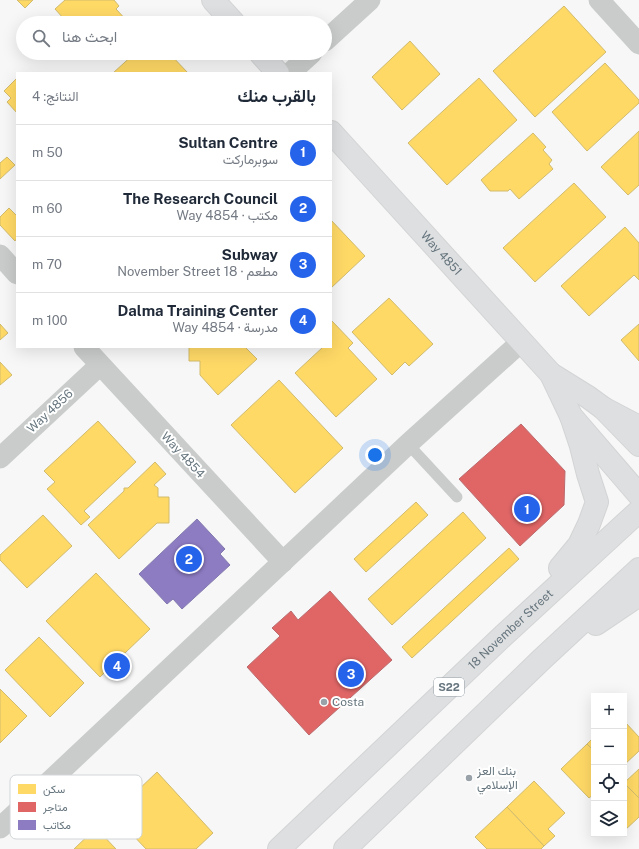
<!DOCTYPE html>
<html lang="ar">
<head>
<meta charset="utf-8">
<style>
  body { margin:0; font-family:"Public Sans",Vazirmatn,sans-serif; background:#f2f2f3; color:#1f2937; direction:rtl }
  .controls { position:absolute; right:12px; bottom:12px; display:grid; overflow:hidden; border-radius:0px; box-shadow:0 4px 16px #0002 }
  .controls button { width:36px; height:36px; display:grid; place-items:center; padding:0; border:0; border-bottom:1px solid #e0e1e3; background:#fff; color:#1f2937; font:20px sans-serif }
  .you { position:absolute; left:375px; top:455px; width:14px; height:14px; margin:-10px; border:3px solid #fff; border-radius:50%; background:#1a73e8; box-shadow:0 0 0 6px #1a73e833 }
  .badge { display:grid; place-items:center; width:26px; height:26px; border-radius:50%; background:#2563eb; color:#fff; font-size:13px; font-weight:700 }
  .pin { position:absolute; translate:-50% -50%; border:2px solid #fff; box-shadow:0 1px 4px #0006 }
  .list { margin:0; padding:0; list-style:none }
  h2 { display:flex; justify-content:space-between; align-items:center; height:52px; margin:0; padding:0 16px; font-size:17px }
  h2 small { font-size:13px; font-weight:400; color:#747a83 }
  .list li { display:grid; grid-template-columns:26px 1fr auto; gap:12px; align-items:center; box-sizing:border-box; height:56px; padding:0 16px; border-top:1px solid #e0e1e3 }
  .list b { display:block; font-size:15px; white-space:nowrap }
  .list p { margin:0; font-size:13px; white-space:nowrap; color:#747a83 }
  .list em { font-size:13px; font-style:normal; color:#747a83 }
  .icon { flex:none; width:22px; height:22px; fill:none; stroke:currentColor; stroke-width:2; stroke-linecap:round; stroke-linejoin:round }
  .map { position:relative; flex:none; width:639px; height:849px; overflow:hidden; direction:ltr }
  .search { position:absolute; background:#fff; box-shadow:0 4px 16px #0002; left:16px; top:16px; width:316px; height:44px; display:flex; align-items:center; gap:10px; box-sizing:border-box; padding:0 14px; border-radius:22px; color:#747a83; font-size:15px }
  .panel { position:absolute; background:#fff; box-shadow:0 4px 16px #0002; left:16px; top:72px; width:316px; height:276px; border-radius:0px; direction:rtl }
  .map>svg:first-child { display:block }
  .homes { fill:#ffd966; stroke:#d1bb6d }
  .shops { fill:#e06666; stroke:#bb6a6d }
  .offices { fill:#8e7cc3; stroke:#827aae }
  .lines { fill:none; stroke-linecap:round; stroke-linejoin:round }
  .secondary-casing { stroke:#d3d4d5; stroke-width:24 }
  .primary-casing { stroke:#d3d4d5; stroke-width:24 }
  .lane { stroke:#cacccc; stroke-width:11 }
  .street { stroke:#cacccc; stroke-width:21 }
  .secondary { stroke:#dedfe0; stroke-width:22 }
  .primary { stroke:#dedfe0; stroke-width:22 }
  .poi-dot { fill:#99a2a8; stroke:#fff; stroke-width:1.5 }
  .labels { text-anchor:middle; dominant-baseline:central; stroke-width:4; stroke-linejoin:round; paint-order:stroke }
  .shield { fill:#fff; stroke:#949ea5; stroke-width:1 }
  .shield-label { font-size:11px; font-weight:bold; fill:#66757e }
  .street-label { font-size:12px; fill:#66757e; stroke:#fff }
  .poi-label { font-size:12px; fill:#66757e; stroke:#fff; text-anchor:start }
  .key { fill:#fff; stroke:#d1d6d8; stroke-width:1 }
  .key-label { font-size:11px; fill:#66757e }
</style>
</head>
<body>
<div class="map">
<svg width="639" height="849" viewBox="0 0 639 849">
  <rect width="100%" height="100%" fill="#f7f7f7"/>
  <!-- homes -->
  <g class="homes">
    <polygon points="17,0 33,0 25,8"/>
    <polygon points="65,0 114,0 119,6 116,9 129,23 63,23 61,21 64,19 55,9"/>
    <polygon points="564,6 606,52 535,117 493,71"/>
    <polygon points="410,41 440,74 402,110 372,77"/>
    <polygon points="135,53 169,53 188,73 113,73"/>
    <polygon points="605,63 639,100 639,103 587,151 552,112"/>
    <polygon points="17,78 17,113 7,102 11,98 4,91"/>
    <polygon points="479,78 517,120 447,185 408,143"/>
    <polygon points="639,131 639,185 628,195 601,167"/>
    <polygon points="533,133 546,147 543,150 552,160 549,164 553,169 519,199 510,189 508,191 490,191 481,180"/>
    <polygon points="7,157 15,165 0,179 0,163"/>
    <polygon points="574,183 606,217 535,282 503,248"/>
    <polygon points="9,208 17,216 17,238 15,241 0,225 0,217"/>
    <polygon points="331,220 365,256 331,288"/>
    <polygon points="625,227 639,243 639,280 634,275 589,316 561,286"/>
    <polygon points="389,298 433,344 409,366 405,362 392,375 352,332"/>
    <polygon points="332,321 353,343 348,348 377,379 336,417 295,373 323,347 331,347 331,322"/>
    <polygon points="0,324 8,333 0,340"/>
    <polygon points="639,324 639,361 621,340"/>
    <polygon points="189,347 245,347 257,359 218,395 200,375 200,361 189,361"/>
    <polygon points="0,362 12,375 0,385"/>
    <polygon points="279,380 343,448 295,493 231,425"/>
    <polygon points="98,421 136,462 84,511 90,517 81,525 47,489 55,482 44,471"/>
    <polygon points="155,462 166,474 154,485 158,488 158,497 169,497 169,523 157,523 119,559 88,525 124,491 124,488 128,488"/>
    <polygon points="416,502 428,515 366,572 354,559"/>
    <polygon points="463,512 486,538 392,625 368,599"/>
    <polygon points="43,515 72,546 27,588 0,560 0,555"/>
    <polygon points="509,548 519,559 412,658 402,647"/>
    <polygon points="96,573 150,629 100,677 46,621"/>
    <polygon points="39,637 84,683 50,717 5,670"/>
    <polygon points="0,689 27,716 0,743"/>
    <polygon points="624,721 639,737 639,751 624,765"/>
    <polygon points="594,737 594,751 587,744"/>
    <polygon points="587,744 594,751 594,794 589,798 561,769"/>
    <polygon points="639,769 639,798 624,783"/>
    <polygon points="157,772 213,833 196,849 146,849 113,814"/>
    <polygon points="534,781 565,813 548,829 555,836 544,846 507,807"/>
    <polygon points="624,783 639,798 639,817 624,831"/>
    <polygon points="507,807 544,846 541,849 487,849 475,837"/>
    <polygon points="96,828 116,849 74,849"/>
  </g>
  <!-- shops -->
  <g class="shops">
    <polygon points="521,424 565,471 564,505 520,546 459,479"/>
    <polygon points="330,591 392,660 309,735 247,667 280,636 272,628 291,611 298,620"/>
  </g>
  <!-- offices -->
  <polygon class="offices" points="197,519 225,549 220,554 230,565 182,609 173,599 167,604 139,574"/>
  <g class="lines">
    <!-- secondary casing -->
    <g class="secondary-casing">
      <g id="secondary">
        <polyline points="213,0 234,23"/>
        <polyline points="260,53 278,73"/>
        <path id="s1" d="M 331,132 L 551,374 L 588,397 L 603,408 L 639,445"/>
        <polyline points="551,374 571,416 639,495"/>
      </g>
    </g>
    <!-- primary casing -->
    <g class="primary-casing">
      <g id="primary">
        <polyline points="603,408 639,427"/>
        <polyline points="560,568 579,545 589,524 597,502 588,474 581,446 571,416"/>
        <polyline points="596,624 639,595"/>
        <path id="s2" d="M 279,849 L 504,635 L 639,511"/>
        <polyline points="345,849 541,660 639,569"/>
      </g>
    </g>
    <!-- lane -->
    <polyline class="lane" points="408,444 457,497"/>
    <!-- street -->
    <g class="street">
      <polyline points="599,0 639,44"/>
      <polyline points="325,41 370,0"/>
      <polyline points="290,73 312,53"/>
      <polyline points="0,255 17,274"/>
      <polyline points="84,347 283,562"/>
      <polyline points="0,458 100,365"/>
      <polyline points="0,828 408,444 521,342"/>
    </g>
    <!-- secondary -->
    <use href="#secondary" class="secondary"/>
    <!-- primary -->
    <use href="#primary" class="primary"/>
  </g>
  <!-- markers -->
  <g class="poi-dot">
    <circle cx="324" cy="702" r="4"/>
    <circle cx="469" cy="778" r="4"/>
  </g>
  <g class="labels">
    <!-- shield labels -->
    <rect class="shield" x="434" y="678" width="30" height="18" rx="3"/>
    <g class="shield-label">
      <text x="449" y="687">S22</text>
    </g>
    <!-- street labels -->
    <g class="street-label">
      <text stroke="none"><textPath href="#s1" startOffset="164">Way 4851</textPath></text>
      <text transform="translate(50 411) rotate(-43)">Way 4856</text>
      <text transform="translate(183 455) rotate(47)">Way 4854</text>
      <text stroke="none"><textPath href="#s2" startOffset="319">18 November Street</textPath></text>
    </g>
    <!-- poi labels -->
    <g class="poi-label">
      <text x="332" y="702">Costa</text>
      <text x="477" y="771">بنك العز<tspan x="477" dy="14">الإسلامي</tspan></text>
    </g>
  </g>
  <!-- legend -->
  <rect x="10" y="775" width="132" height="64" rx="6" class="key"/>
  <rect x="18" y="784" width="18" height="10" fill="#ffd966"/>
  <rect x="18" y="802" width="18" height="10" fill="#e06666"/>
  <rect x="18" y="820" width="18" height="10" fill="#8e7cc3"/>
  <g class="key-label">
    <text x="43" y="793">سكن</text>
    <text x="43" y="811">متاجر</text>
    <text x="43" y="829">مكاتب</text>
  </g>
</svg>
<div class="controls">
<button>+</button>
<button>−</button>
<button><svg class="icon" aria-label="locate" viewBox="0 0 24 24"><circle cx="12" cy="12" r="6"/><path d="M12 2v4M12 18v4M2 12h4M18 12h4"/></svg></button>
<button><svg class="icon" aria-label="layers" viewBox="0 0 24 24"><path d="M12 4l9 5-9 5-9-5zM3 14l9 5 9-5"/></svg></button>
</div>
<div class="you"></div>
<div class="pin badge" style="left:527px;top:509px">1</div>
<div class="pin badge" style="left:189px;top:559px">2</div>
<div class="pin badge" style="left:351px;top:674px">3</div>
<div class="pin badge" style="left:117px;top:666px">4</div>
<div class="search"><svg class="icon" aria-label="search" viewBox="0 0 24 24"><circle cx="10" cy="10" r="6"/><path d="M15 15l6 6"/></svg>ابحث هنا</div>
<section class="panel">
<h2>بالقرب منك<small>النتائج: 4</small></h2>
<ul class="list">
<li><span class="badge">1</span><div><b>Sultan Centre</b><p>سوبرماركت</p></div><em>50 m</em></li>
<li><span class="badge">2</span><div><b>The Research Council</b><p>مكتب · Way 4854</p></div><em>60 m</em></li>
<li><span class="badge">3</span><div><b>Subway</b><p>مطعم · 18 November Street</p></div><em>70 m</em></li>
<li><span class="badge">4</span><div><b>Dalma Training Center</b><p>مدرسة · Way 4854</p></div><em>100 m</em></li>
</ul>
</section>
</div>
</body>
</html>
